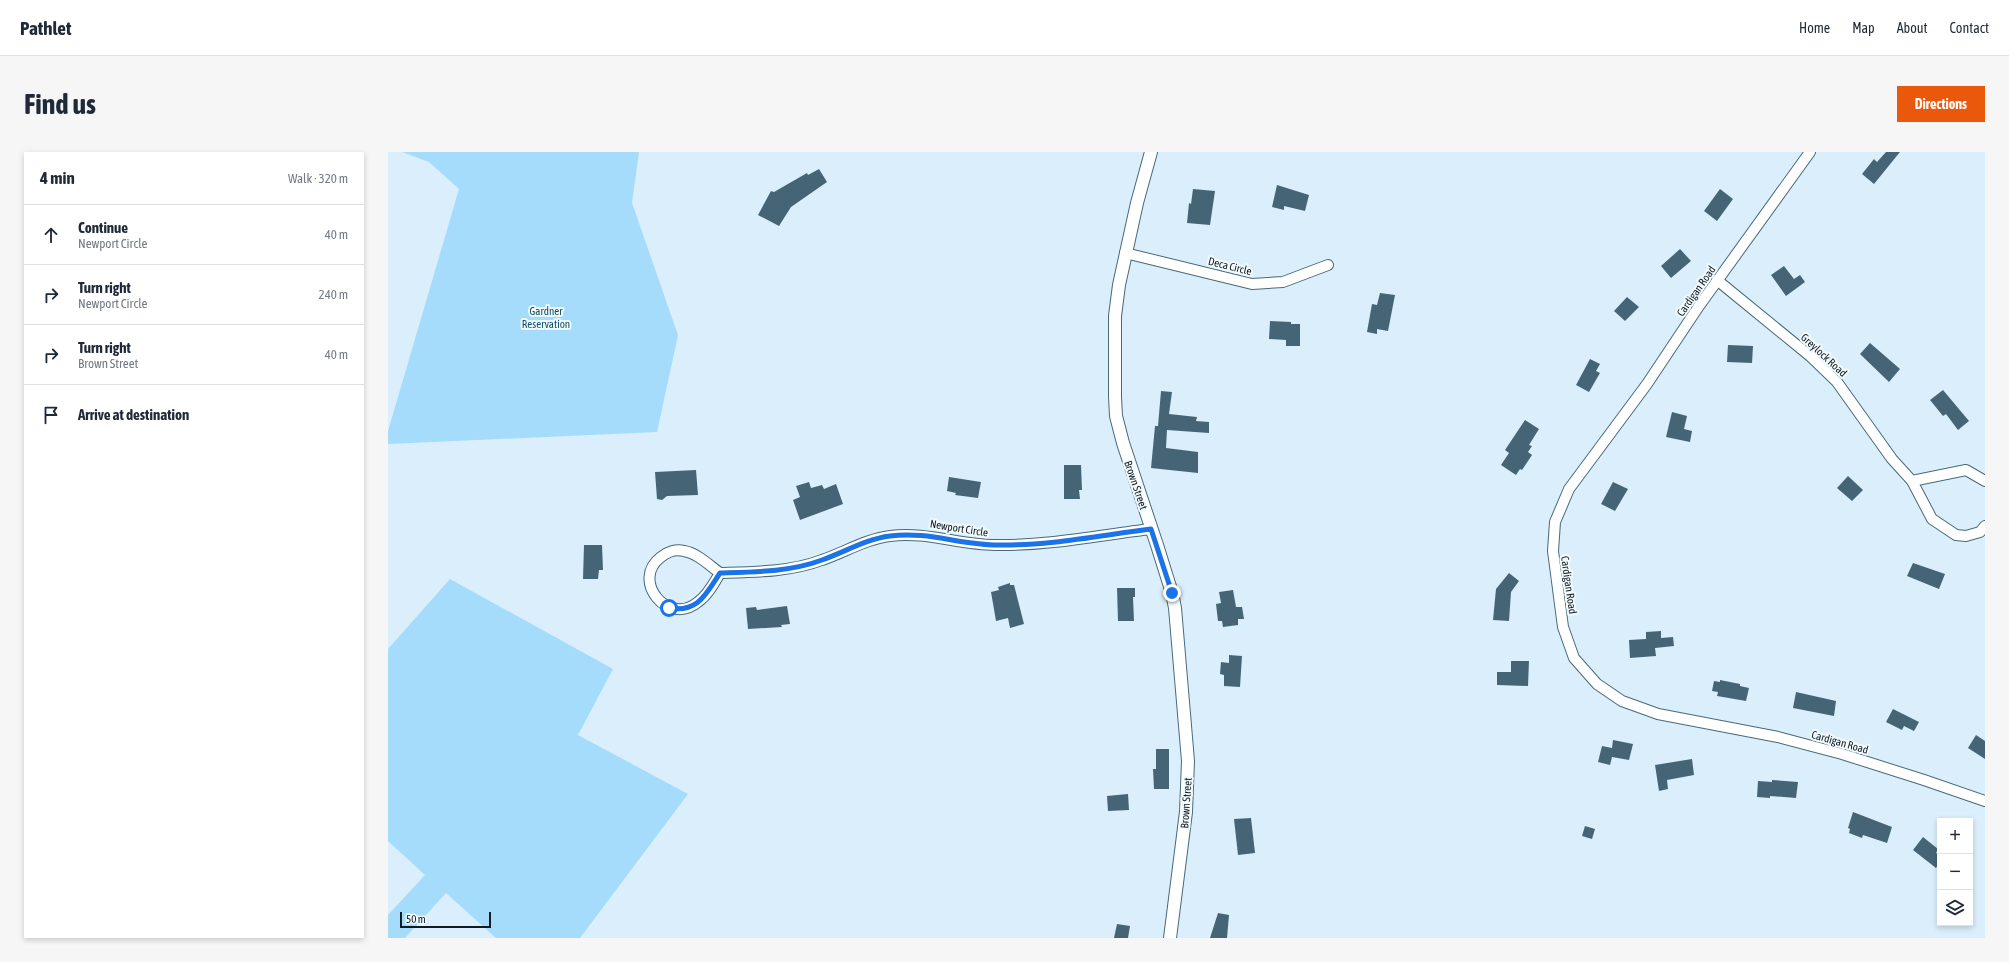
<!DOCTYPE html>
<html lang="en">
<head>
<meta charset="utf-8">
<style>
  body { margin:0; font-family:"Asap Condensed",sans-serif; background:#f6f6f7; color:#1f2937 }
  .controls { position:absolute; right:12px; bottom:12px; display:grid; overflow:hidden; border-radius:0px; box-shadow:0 2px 6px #0003 }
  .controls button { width:36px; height:36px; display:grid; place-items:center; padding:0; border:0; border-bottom:1px solid #e0e1e3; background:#fff; color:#1f2937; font:20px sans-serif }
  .scale { position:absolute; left:12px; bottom:10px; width:91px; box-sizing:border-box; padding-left:4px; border:2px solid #0f1c23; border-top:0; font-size:11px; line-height:14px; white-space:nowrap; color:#0f1c23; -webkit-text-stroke:3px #f2fafe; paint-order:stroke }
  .stop { position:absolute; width:12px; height:12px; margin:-9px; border:3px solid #1a73e8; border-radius:50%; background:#fff }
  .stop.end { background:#1a73e8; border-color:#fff; box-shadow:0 1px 4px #0008 }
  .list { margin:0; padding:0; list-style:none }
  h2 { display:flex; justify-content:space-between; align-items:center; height:52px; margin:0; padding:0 16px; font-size:17px }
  h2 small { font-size:13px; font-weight:400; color:#747a83 }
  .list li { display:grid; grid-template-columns:26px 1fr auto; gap:12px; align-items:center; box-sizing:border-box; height:60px; padding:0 16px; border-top:1px solid #e0e1e3 }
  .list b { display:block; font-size:15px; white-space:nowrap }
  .list p { margin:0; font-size:13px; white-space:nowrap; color:#747a83 }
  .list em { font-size:13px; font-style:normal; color:#747a83 }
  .icon { flex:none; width:22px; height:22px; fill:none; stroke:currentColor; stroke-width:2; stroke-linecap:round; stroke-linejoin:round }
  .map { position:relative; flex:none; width:1597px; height:786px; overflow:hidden; border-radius:0px }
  header { display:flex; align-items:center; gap:24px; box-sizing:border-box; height:56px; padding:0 20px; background:#fff; border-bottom:1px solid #e0e1e3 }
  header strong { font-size:19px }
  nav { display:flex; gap:22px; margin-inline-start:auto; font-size:14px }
  .intro { display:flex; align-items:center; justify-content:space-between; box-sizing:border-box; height:96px; padding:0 24px }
  h1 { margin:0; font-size:28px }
  .button { padding:10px 18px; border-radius:0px; background:#ea580c; color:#fff; font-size:14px; font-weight:700 }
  main { display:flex; gap:24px; padding:0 24px }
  aside { flex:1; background:#fff; border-radius:0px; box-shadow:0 2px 6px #0003 }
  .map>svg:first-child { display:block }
  .green { fill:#a5dcfb }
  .building { fill:#456576 }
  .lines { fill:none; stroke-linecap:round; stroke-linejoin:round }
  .minor-casing { stroke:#49697a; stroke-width:12 }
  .tertiary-casing { stroke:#49697a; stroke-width:14 }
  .minor { stroke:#fff; stroke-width:10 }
  .tertiary { stroke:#fff; stroke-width:12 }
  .route { stroke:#1a73e8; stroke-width:5 }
  .labels { text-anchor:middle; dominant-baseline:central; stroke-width:4; stroke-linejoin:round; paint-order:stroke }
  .street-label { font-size:11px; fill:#0f1c23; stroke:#f2fafe }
  .park-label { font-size:11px; fill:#0e4e69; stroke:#f2fafe }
</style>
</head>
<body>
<header>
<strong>Pathlet</strong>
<nav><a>Home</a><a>Map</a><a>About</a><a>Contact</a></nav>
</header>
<div class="intro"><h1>Find us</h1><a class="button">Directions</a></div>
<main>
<aside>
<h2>4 min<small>Walk · 320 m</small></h2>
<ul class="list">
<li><svg class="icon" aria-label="ahead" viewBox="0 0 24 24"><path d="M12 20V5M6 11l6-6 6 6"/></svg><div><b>Continue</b><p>Newport Circle</p></div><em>40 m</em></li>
<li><svg class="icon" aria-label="right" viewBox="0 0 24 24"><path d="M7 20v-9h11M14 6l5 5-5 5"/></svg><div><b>Turn right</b><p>Newport Circle</p></div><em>240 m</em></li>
<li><svg class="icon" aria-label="right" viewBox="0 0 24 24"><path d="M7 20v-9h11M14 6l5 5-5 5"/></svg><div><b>Turn right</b><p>Brown Street</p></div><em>40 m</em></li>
<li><svg class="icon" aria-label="arrive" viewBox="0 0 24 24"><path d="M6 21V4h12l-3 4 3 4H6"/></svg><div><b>Arrive at destination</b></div></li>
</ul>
</aside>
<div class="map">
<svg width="1597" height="786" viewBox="0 0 1597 786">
  <rect width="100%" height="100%" fill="#daeffb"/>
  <!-- green -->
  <g class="green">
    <polygon points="14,0 251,0 244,51 290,183 269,280 0,292 0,279 71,37 41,10"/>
    <polygon points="62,427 225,517 190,583 300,642 192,786 108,786 58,741 17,786 0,786 0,763 37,723 0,689 0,497"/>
  </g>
  <!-- building -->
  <g class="building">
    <polygon points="1498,0 1512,0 1486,32 1474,22 1486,7 1489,10"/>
    <polygon points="431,17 439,30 403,55 391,74 370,63 383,39 386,40 419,21 420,23"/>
    <polygon points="889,33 921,43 917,59 896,54 896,58 884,55"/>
    <polygon points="805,37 827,39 822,73 799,71 801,51 803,52"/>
    <polygon points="1332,37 1345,47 1329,69 1316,59"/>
    <polygon points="1292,97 1303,109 1283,126 1273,114"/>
    <polygon points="1396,114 1406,127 1412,123 1417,130 1398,144 1383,123"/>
    <polygon points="992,141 1007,143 1000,179 989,177 989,182 979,180 984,152 989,153"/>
    <polygon points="1239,145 1251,155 1237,169 1226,159"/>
    <polygon points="882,169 903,170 903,172 912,172 912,194 898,194 898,188 881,187"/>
    <polygon points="1482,191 1512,217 1501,230 1472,202"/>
    <polygon points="1340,193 1365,194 1364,211 1339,210"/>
    <polygon points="1202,207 1212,212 1208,219 1212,221 1201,240 1188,233"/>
    <polygon points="1555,238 1581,269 1570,278 1558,262 1555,264 1542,248"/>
    <polygon points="773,239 784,240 781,262 809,265 808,269 821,270 821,281 779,278 778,296 810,300 810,321 763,316 767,274 770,274"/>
    <polygon points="1284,260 1299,264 1296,277 1304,279 1302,290 1278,285"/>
    <polygon points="1137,268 1151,277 1141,293 1144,294 1140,300 1144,303 1134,318 1132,317 1128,323 1113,313 1121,301 1117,298"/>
    <polygon points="676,313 693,313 694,338 691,338 692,347 676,347"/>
    <polygon points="308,318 310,343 279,344 274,348 269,347 267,320"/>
    <polygon points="1460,324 1475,338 1464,349 1449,336"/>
    <polygon points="561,325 593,330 590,346 567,343 568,341 559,339"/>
    <polygon points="421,330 423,336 434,333 436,337 448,332 455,352 412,368 405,348 412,345 408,334"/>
    <polygon points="1225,330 1240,337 1227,359 1213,352"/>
    <polygon points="196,393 214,393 215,418 211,418 210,427 195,427"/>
    <polygon points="1525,411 1557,422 1551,437 1519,424"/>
    <polygon points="1121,421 1131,429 1123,440 1121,469 1105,468 1108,437"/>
    <polygon points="622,431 622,433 626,433 636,472 622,476 620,466 608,469 603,440 611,438 610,435"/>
    <polygon points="729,436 747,436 747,445 745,445 746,469 730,469"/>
    <polygon points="845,438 848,455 854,455 856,467 850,467 850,473 835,475 834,469 830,469 828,452 833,451 831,440"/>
    <polygon points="399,454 402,472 393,473 394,475 360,477 358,456 368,455 369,458"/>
    <polygon points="1273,479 1273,486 1285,485 1286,494 1267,496 1268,504 1242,506 1241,488 1258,487 1258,480"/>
    <polygon points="841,503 854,504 852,535 836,534 836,523 832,522 833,510 841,511"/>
    <polygon points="1123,509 1141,509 1140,534 1109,533 1109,520 1123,520"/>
    <polygon points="1332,528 1352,532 1352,534 1361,536 1358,549 1329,544 1330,540 1324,539 1326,529 1332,530"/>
    <polygon points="1408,540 1448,549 1446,564 1405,556"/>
    <polygon points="1505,557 1531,570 1526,579 1516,574 1514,578 1498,570"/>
    <polygon points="1588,583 1597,589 1597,607 1580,596"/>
    <polygon points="1225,588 1245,592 1241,608 1224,605 1222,613 1210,610 1214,594 1224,596"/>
    <polygon points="768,597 781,597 781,637 766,637 765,617 768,617"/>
    <polygon points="1304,607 1306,623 1279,628 1280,637 1271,639 1267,613"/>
    <polygon points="1384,628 1410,630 1408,646 1382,644 1382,646 1369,645 1370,629 1384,630"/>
    <polygon points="740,642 741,658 720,659 719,644"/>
    <polygon points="1465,660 1504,675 1499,691 1475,683 1474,686 1461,681 1462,677 1460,676"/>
    <polygon points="863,666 867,701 850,703 846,667"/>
    <polygon points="1197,674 1207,677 1204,687 1194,684"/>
    <polygon points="1535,685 1550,697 1548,701 1552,704 1552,710 1548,716 1525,698"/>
    <polygon points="830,761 841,763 839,786 822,786"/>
    <polygon points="729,772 742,774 740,786 726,786"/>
  </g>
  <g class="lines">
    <!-- minor casing -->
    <g class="minor-casing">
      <g id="minor">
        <polyline points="1422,0 1311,154 1259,232 1181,337 1167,370 1165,399 1175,475 1186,506 1209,532 1234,549 1270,562 1390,585 1454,602 1536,628 1597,649"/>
        <polyline points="737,101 864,132 895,130 940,113"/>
        <polyline points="1329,128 1422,204 1449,230 1504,307 1524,329 1544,367 1568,383 1578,384 1592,380 1597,374"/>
        <polyline points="1524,329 1578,318 1597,329"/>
        <path d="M 332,421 C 321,413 309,401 296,399 C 288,397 279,400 273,405 C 242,428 280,475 310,450 C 320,443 326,431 332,421 C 366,420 402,420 434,408 C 457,400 478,387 502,384 C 538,379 571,393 607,393 C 659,394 712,383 763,377"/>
      </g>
    </g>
    <!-- tertiary casing -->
    <g class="tertiary-casing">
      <polyline id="tertiary" points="763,0 749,51 731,133 727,164 727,245 728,264 735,291 769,393 784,441 787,456 800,609 798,660 782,786"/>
    </g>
    <!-- minor -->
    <use href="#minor" class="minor"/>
    <!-- tertiary -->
    <use href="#tertiary" class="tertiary"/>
  </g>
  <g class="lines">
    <!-- route -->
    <path class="route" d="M 281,456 C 310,461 318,442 332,421 C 366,420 402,420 434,408 C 457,400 478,387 502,384 C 539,379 573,393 610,393 C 660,394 714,383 763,377 L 784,441"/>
  </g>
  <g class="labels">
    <!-- street labels -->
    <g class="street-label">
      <text transform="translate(842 114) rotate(14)">Deca Circle</text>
      <text transform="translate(1308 139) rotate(-55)">Cardigan Road</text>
      <text transform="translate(1436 203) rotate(43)">Greylock Road</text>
      <text transform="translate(748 333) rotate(71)">Brown Street</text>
      <text transform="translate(571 376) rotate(9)">Newport Circle</text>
      <text transform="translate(1181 433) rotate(82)">Cardigan Road</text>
      <text transform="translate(1452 590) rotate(16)">Cardigan Road</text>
      <text transform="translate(798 651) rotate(-86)">Brown Street</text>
    </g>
    <!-- park labels -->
    <g class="park-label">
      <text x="158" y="159">Gardner<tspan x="158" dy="13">Reservation</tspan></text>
    </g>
  </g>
</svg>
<div class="controls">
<button>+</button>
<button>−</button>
<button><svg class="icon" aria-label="layers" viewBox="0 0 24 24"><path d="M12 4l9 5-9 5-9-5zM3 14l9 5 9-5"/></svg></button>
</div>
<div class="scale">50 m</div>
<div class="stop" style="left:281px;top:456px"></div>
<div class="stop end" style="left:784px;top:441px"></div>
</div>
</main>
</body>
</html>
